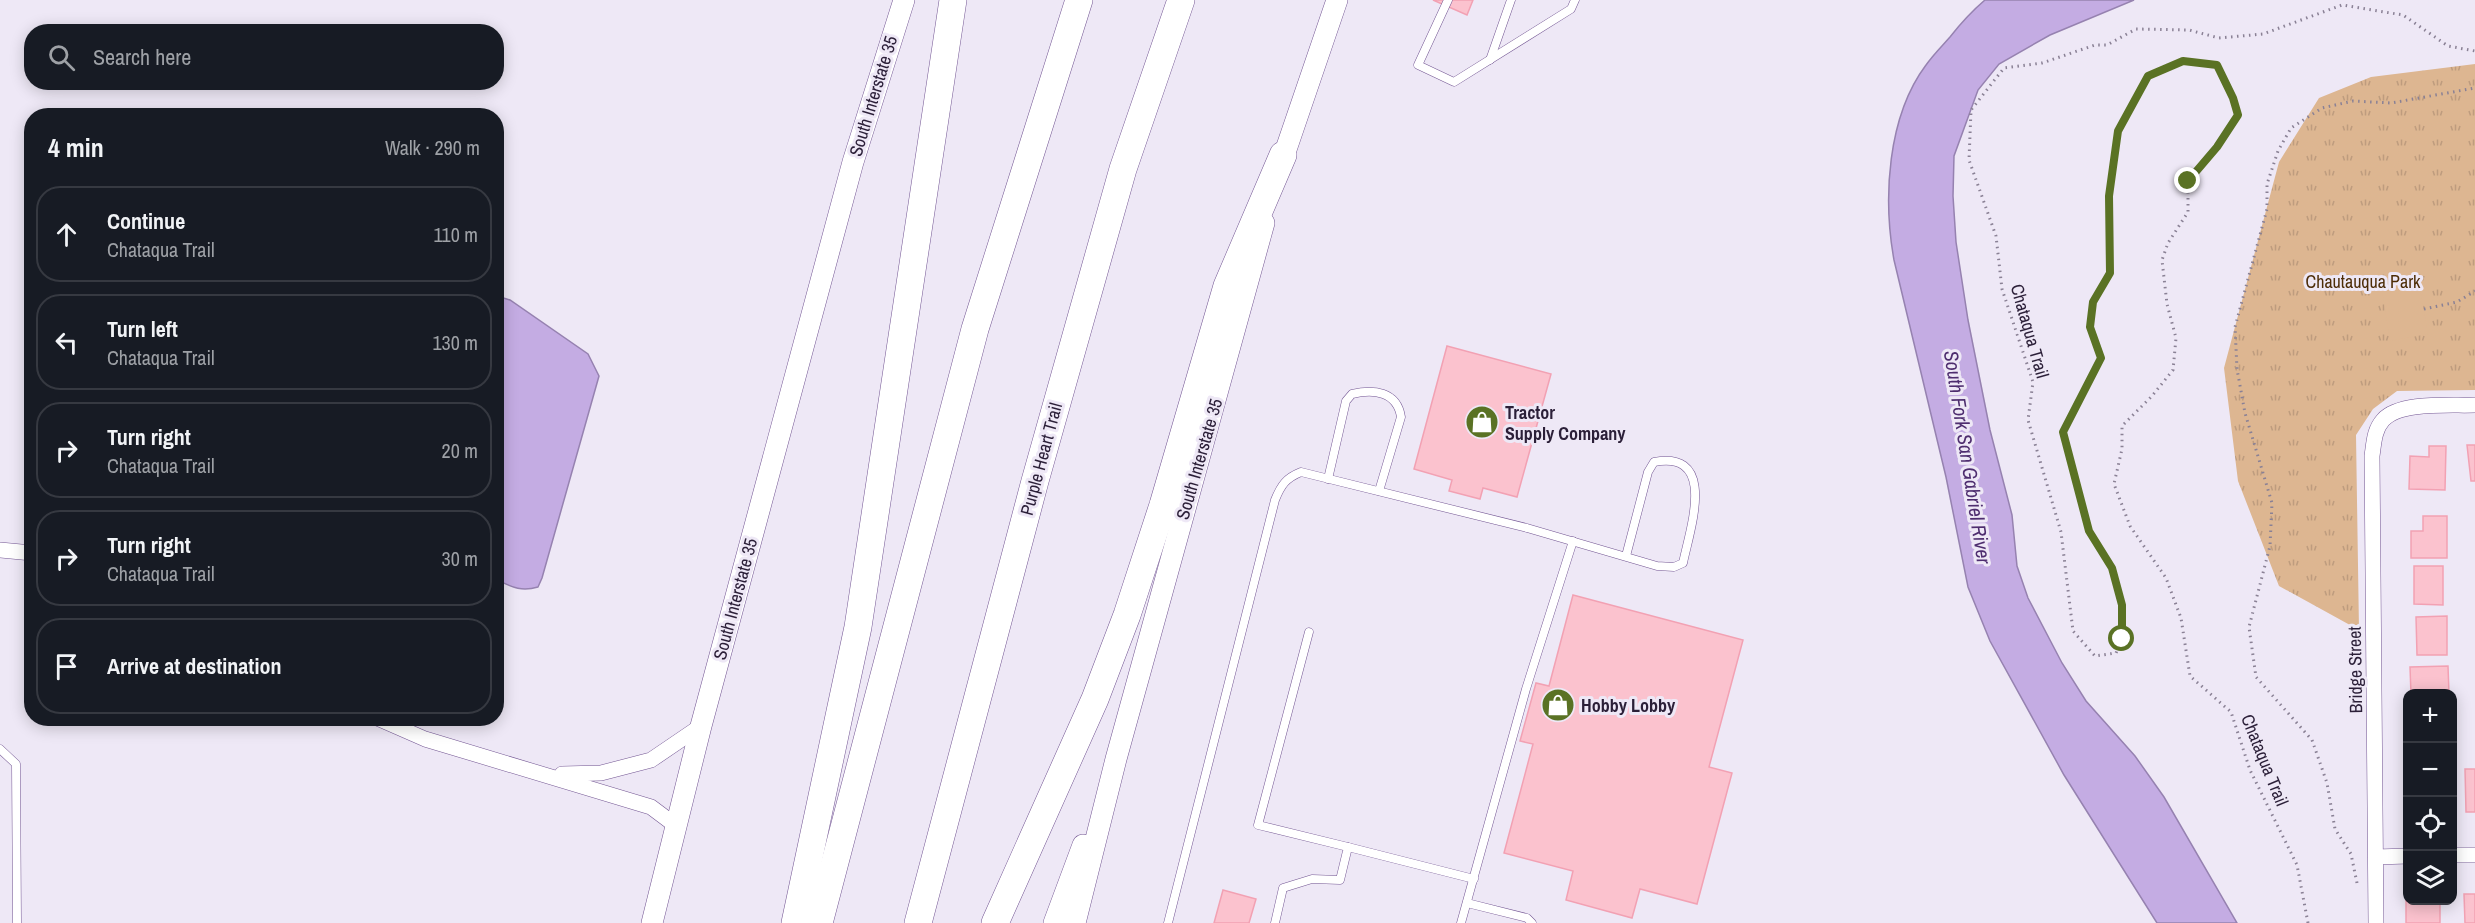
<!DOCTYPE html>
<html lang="en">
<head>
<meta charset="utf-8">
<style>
  body { margin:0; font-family:"Archivo Narrow",sans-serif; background:#20242c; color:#f1f3f6 }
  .controls { position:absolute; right:18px; bottom:18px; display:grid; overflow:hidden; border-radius:12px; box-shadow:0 3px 15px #0003 }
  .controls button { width:54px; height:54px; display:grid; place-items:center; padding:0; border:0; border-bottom:2px solid #363941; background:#171b24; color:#f1f3f6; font:30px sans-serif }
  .stop { position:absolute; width:18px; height:18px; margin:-14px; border:4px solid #5a7224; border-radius:50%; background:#fff }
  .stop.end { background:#5a7224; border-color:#fff; box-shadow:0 2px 6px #0008 }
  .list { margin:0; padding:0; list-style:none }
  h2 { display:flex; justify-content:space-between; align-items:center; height:78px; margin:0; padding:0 24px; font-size:26px }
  h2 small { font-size:20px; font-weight:400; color:#9ea1a6 }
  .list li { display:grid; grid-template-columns:39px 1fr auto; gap:18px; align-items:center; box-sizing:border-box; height:96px; margin:0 12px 12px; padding:0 12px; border:2px solid #363941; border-radius:24px }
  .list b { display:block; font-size:22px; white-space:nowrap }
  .list p { margin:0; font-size:20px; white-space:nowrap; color:#9ea1a6 }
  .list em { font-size:20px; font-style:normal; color:#9ea1a6 }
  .icon { flex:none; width:33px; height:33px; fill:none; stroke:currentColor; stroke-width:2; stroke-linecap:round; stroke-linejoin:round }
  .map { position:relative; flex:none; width:2475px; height:923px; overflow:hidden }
  .search { position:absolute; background:#171b24; box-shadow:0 3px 15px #0003; left:24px; top:24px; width:480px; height:66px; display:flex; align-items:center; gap:15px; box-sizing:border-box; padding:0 21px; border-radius:24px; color:#9ea1a6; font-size:22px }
  .panel { position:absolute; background:#171b24; box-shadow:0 3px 15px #0003; left:24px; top:108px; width:480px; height:618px; border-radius:24px }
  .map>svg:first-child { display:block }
  .park { fill:url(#park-tufts) }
  .pitch { fill:#ddb691 }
  .water { fill:#c4ace3; stroke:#9682b0; stroke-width:1.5 }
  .building { fill:#fbc2ce; stroke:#f2a1b3; stroke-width:1.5 }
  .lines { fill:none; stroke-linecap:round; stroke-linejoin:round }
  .lane-casing { stroke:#735693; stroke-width:9 }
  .street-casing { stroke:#735693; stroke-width:16 }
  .secondary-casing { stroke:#735693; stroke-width:22 }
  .highway-casing { stroke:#735693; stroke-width:28 }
  .path { stroke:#8a8195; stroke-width:3; stroke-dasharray:1.5 4.5; stroke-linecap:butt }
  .lane { stroke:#fff; stroke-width:8 }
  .street { stroke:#fff; stroke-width:15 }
  .secondary { stroke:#fff; stroke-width:21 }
  .highway { stroke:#fff; stroke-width:27 }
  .route { stroke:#5a7224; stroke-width:8 }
  .labels { text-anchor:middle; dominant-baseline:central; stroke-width:6; stroke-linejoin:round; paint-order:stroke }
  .street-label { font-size:18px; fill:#2b1f38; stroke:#eee8f6 }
  .park-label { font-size:18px; fill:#4d2d08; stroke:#eee8f6 }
  .poi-label { font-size:18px; font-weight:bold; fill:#2b1f38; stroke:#eee8f6; text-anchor:start }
  .water-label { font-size:20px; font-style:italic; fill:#4e2d6f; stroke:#eee8f6 }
</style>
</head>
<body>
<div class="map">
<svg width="2475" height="923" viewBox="0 0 2475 923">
  <defs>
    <pattern id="park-tufts" width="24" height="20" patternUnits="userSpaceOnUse" patternTransform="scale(1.5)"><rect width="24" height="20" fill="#ddb691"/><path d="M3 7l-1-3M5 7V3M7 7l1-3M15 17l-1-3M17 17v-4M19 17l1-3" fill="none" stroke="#be9c7e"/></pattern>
  </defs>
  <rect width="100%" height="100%" fill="#eee8f6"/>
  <!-- park -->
  <polygon class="park" points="2475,64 2475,390 2397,391 2373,409 2356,435 2359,630 2279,586 2238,481 2224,368 2279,162 2319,98 2371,77"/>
  <!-- pitch -->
  <polygon class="pitch" points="2417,271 2428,334 2390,341 2380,277"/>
  <!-- water -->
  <g class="water">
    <path d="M 1985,0 L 2134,0 L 2050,35 L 1999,64 L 1978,90 L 1954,156 L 1953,196 L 1956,242 L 1968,320 L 1990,430 L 2012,515 L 2017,566 L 2028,598 L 2062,663 L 2086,701 L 2135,756 L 2164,797 L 2237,923 L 2157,923 L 2064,775 L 1990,641 L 1968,587 L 1946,477 L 1894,260 C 1883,199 1887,117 1926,65 C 1933,55 1942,46 1950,37 C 1961,23 1972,11 1985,0 Z"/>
    <path d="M 497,296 L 510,300 L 588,354 L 599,376 L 542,578 L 538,587 C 521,592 512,587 497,580 Z"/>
  </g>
  <!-- building -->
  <g class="building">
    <polygon points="1433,0 1473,0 1467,15"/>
    <polygon points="1447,346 1551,374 1517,497 1483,488 1480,499 1449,491 1452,480 1414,469"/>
    <polygon points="2467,445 2475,445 2475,481 2471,481"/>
    <polygon points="2429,446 2446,446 2445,490 2409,489 2410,456 2429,457"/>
    <polygon points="2423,516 2447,516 2447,558 2411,558 2411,531 2423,531"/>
    <polygon points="2414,566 2443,566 2443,605 2414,604"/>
    <polygon points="1573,595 1743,640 1709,767 1732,773 1697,904 1640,889 1632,918 1566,900 1573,871 1504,853 1533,744 1520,741 1536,683 1549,686"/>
    <polygon points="2447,616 2447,655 2417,655 2416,617"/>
    <polygon points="2448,666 2449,694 2411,694 2410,667"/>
    <polygon points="2452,718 2454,718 2455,745 2452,745"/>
    <polygon points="2452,766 2455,813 2452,813"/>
    <polygon points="2465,769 2475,769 2475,812 2466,812"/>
    <polygon points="1223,890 1256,899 1249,923 1214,923"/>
    <polygon points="2464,894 2475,894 2475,923 2465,923"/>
    <polygon points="2406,897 2408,900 2440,901 2440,923 2406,923"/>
  </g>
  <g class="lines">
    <!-- lane casing -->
    <g class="lane-casing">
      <g id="lane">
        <polyline points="1448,0 1418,65 1454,82 1571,9 1575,0"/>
        <polyline points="1490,60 1511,0"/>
        <path d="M 1328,479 L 1346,401 L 1352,394 C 1373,389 1397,391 1401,417 L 1379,491"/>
        <polyline points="0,749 16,764 17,923"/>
        <polyline points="1348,847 1474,879"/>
        <polyline points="1467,903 1527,918 1532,923"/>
        <path d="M 1168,923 L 1275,500 C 1281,485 1286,478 1301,472 L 1527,528 L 1657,566 L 1674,567 L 1683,563 C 1690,529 1718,450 1654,462 L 1648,472 L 1626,556"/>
        <polyline points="1275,923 1283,888 1312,879 1340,880 1348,847 1258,825 1309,632"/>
        <polyline points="1461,923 1526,689 1573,541"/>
      </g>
    </g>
    <!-- street casing -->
    <g class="street-casing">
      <g id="street">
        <polyline points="0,550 32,553"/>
        <polyline points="377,718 425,739 651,807 675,825"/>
        <polyline points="562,774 601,773 651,760 701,726"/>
        <polyline points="2452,855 2475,855"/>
        <polyline points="2376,857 2408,856"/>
        <path d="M 2376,923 L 2372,456 C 2374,443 2374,430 2383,420 C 2400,401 2451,406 2475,405"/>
      </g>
    </g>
    <!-- secondary casing -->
    <g class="secondary-casing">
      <g id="secondary">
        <polyline points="1279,170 1337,0"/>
        <polyline points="652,923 701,726 853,162 904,0"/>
        <polyline points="1054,923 1083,845"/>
        <polyline points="1075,923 1116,759 1264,223"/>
      </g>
    </g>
    <!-- highway casing -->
    <g class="highway-casing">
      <g id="highway">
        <polyline points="795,923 858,627 953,0"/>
        <polyline points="819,923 975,329 1079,0"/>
        <polyline points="918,923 1035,481 1123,169 1181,0"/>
        <polyline points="995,923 1095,699 1127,615 1163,505 1227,286 1283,155"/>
      </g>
    </g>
    <!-- path -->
    <g class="path">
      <polyline points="2424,309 2457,302 2475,291"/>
      <polyline points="2357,883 2351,854 2335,829 2327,783 2312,740 2256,677 2249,627 2270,546 2272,503 2245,413 2237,369 2235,327 2267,209 2267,184 2278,151 2291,128 2322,108 2353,101 2391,103 2475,88"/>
      <polyline points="2308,923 2297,865 2250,770 2231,712 2190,676 2181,618 2166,578 2130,526 2114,484 2122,449 2122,426 2152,396 2173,370 2176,338 2167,304 2162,260 2168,243 2188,212 2188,181 2217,147 2238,115 2233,98 2217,65 2183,61 2148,76 2118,131 2109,196 2110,272 2093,302 2090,327 2101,358 2063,432 2089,531 2112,568 2122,605 2122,639 2116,653 2095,656 2073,631 2061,532 2028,420 2033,382 2002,289 1996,236 1969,160 1971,110 2004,68 2042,63 2095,45 2107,45 2136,29 2189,30 2219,38 2263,34 2342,5 2403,15 2448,46 2475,51"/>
    </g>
    <!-- lane -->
    <use href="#lane" class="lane"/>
    <!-- street -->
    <use href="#street" class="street"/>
    <!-- secondary -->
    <use href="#secondary" class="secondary"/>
    <!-- highway -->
    <use href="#highway" class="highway"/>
  </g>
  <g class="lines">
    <!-- route -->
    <polyline class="route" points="2122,639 2122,605 2112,568 2089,531 2063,432 2101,358 2090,327 2093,302 2110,273 2109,196 2118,131 2148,76 2183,61 2217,65 2233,98 2238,115 2217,147 2188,181"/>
  </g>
  <!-- icons -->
  <defs>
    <g id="shop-disc" transform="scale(1.725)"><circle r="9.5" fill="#5a7224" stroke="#eee8f6"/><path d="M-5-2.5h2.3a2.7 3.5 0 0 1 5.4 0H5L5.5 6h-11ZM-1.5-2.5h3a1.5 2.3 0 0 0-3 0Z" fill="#fff"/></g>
  </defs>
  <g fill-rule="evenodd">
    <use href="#shop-disc" x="1482" y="422"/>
    <use href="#shop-disc" x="1558" y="705"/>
  </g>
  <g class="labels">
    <!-- street labels -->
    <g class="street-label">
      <text transform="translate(873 96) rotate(-73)">South Interstate 35</text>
      <text transform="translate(2030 331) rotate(74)">Chataqua Trail</text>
      <text transform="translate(1041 459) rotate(-75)">Purple Heart Trail</text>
      <text transform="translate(1199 459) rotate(-74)">South Interstate 35</text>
      <text transform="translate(735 599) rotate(-75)">South Interstate 35</text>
      <text transform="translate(2355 670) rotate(-91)">Bridge Street</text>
      <text transform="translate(2265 760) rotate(68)">Chataqua Trail</text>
    </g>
    <!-- park labels -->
    <g class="park-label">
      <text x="2363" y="281">Chautauqua Park</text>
    </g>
    <!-- poi labels -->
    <g class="poi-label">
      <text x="1505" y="412">Tractor<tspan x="1505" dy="21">Supply Company</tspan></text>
      <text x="1581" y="705">Hobby Lobby</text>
    </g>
    <!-- water labels -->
    <g class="water-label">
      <text transform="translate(1968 457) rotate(81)">South Fork San Gabriel River</text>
    </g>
  </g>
</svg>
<div class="controls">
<button>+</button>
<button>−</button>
<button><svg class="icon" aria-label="locate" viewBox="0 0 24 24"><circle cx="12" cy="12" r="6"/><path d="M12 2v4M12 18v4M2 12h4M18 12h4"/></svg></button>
<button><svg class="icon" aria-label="layers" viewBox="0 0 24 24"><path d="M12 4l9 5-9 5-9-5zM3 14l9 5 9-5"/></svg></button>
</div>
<div class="stop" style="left:2122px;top:639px"></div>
<div class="stop end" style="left:2188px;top:181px"></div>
<div class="search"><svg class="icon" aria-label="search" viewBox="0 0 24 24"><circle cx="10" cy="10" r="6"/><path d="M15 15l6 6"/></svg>Search here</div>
<section class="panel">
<h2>4 min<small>Walk · 290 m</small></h2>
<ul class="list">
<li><svg class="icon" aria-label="ahead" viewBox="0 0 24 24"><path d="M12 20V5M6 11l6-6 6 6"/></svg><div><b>Continue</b><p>Chataqua Trail</p></div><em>110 m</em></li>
<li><svg class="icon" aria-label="left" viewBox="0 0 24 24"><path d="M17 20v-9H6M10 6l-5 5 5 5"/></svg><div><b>Turn left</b><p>Chataqua Trail</p></div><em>130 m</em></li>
<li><svg class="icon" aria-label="right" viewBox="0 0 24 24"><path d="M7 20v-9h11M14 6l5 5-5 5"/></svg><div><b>Turn right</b><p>Chataqua Trail</p></div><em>20 m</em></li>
<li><svg class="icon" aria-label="right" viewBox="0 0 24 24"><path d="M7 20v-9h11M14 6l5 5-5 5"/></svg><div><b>Turn right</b><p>Chataqua Trail</p></div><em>30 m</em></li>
<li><svg class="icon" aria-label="arrive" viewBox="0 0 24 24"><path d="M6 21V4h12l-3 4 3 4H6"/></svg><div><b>Arrive at destination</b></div></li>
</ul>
</section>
</div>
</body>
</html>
